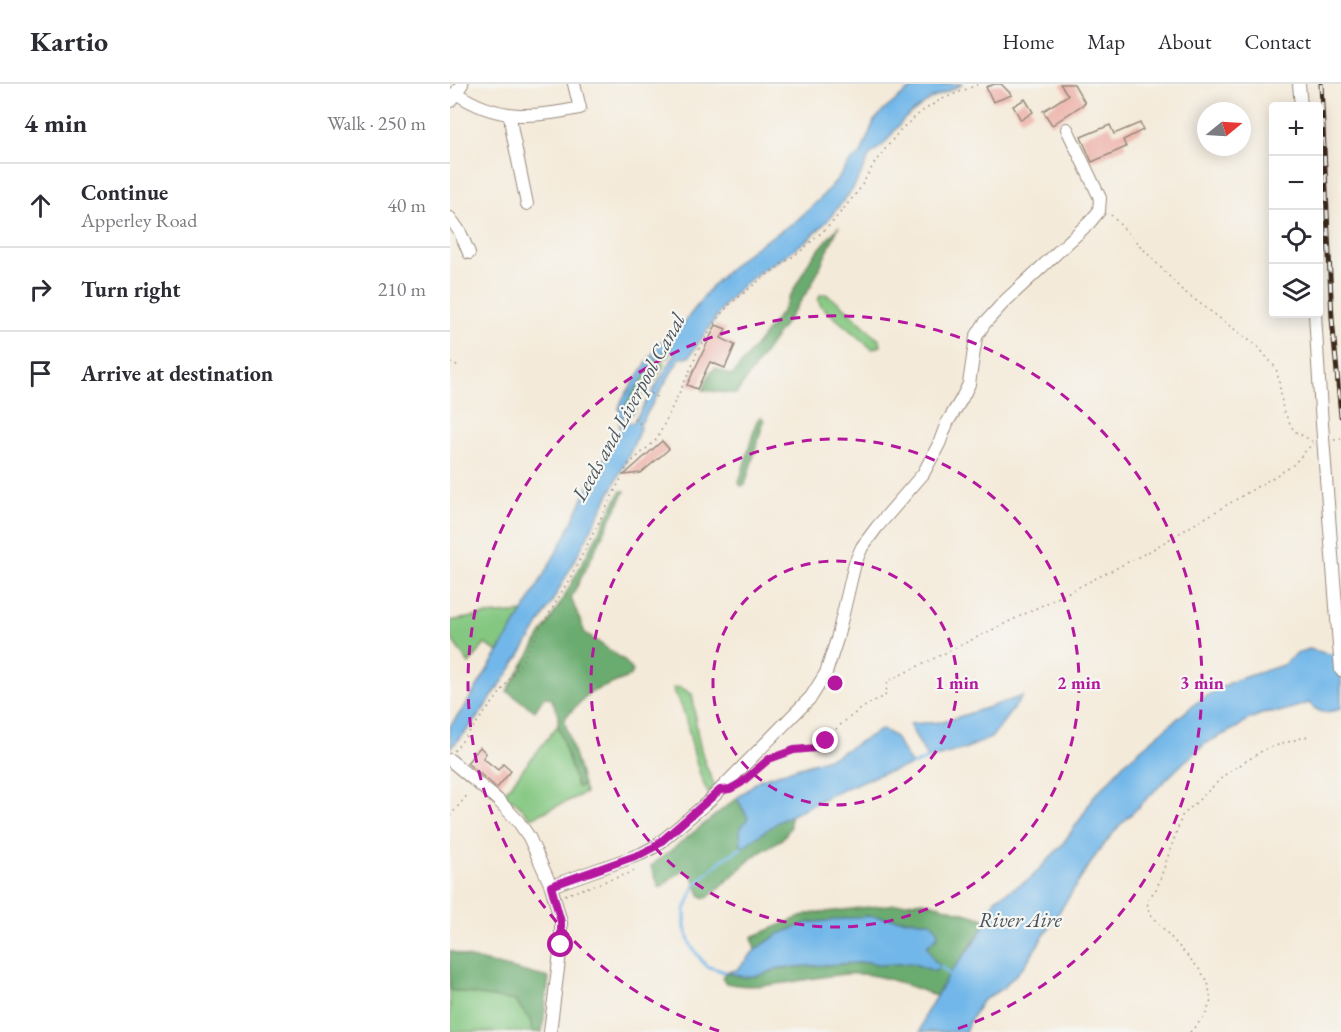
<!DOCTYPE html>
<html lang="en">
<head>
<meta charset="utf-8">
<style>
  body { margin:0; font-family:"EB Garamond",serif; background:#f7f7f7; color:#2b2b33 }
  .controls { position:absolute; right:18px; top:18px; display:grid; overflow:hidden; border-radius:6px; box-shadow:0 3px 15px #0003 }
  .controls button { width:54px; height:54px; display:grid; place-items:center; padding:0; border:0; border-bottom:2px solid #e1e1e2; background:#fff; color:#2b2b33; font:30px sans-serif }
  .compass { position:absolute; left:747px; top:18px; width:54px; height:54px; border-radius:50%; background:#fff; box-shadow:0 3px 15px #0003; rotate:72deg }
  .stop { position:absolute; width:18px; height:18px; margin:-14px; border:4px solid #b5179e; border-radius:50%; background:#fff }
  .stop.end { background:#b5179e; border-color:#fff; box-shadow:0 2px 6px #0008 }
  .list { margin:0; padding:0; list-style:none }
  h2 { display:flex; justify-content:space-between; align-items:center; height:78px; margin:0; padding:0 24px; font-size:26px }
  h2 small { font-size:20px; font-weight:400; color:#7c7c81 }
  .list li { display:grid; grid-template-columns:39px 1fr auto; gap:18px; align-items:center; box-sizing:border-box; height:84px; padding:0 24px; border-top:2px solid #e1e1e2 }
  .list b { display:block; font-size:22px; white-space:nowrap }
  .list p { margin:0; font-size:20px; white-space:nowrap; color:#7c7c81 }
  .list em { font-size:20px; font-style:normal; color:#7c7c81 }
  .icon { flex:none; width:33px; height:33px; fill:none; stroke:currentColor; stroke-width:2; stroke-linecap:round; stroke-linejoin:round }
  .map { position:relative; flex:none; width:891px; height:948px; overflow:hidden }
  header { display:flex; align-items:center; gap:36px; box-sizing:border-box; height:84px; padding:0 30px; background:#fff; border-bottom:2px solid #e1e1e2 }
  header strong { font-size:28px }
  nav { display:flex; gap:33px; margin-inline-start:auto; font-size:21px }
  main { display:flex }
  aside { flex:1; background:#fff }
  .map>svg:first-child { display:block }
  .green { fill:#84c781; stroke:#607850; stroke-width:1.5 }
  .forest { fill:#6bac6f; stroke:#536b46; stroke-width:1.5 }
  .water { fill:#72b7e9; stroke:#567084; stroke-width:1.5; fill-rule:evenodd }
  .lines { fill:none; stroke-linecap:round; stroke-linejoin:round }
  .stream { stroke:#72b7e9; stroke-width:3 }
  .building { fill:#edb4aa }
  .minor-casing { stroke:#988a7c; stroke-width:14 }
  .path { stroke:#988a7c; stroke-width:1.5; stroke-dasharray:1.5 4.5; stroke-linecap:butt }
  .minor { stroke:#fff; stroke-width:12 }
  .rail-casing { stroke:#3b2a1e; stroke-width:5 }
  .rail { stroke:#f6f6f2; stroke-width:3; stroke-dasharray:9; stroke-linecap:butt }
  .minor-bridge-casing { stroke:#988a7c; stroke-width:14; stroke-linecap:butt }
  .minor-bridge { stroke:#fff; stroke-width:12 }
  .route { stroke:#b5179e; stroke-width:8 }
  .ring { fill:none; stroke:#b5179e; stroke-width:3; stroke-dasharray:10 8 }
  .labels { text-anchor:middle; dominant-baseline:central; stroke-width:4.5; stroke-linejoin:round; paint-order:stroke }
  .water-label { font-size:21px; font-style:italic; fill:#4c545b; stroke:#f6f6f2 }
  .centre { fill:#b5179e; stroke:#f6f6f2; stroke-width:3 }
  .ring-label { font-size:18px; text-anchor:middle; font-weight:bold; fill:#b5179e; stroke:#f6f6f2; stroke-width:4.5; stroke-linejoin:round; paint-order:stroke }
</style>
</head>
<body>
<header>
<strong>Kartio</strong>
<nav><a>Home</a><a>Map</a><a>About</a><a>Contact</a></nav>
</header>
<main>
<aside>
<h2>4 min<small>Walk · 250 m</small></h2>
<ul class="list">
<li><svg class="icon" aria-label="ahead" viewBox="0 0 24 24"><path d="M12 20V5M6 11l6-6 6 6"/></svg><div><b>Continue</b><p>Apperley Road</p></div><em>40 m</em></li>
<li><svg class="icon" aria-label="right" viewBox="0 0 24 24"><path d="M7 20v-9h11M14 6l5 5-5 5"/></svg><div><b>Turn right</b></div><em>210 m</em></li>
<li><svg class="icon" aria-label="arrive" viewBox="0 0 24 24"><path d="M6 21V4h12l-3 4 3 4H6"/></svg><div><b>Arrive at destination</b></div></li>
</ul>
</aside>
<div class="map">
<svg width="891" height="948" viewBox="0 0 891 948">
  <rect width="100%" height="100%" fill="#f6f6f2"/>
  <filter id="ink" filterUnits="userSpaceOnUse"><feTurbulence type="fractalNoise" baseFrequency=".0167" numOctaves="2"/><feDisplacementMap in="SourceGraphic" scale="12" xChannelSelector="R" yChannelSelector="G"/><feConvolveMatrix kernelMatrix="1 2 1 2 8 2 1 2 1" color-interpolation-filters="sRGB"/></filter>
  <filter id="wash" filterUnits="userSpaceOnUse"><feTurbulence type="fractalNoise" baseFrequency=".008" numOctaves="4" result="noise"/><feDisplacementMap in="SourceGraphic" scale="24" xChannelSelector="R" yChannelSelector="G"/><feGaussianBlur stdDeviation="1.35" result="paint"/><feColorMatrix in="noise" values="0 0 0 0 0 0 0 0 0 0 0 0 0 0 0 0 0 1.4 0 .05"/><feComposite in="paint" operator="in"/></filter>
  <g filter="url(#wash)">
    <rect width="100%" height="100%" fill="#f4ead9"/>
    <!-- green -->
    <g class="green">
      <polygon points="376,210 391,220 430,257 431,262 422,265 371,222 368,217 370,211"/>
      <path d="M 217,266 L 221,266 L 218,274 L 212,273 L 214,281 L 205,296 L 204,295 L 199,302 L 195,301 C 194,312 188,320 182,330 L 177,330 L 176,333 L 174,331 L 176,319 L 206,274 L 210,269 Z"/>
      <polygon points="73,528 48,568 35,560 19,580 0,553 0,537 35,531"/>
      <path d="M 230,603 L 242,610 C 245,624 245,638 248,652 C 251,670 257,686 265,702 L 258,709 C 244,683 242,654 233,626 C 230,618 225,612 223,604 Z"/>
      <polygon points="108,641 127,703 133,702 135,709 81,734 68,720 63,716 58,717 52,712"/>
      <polygon points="0,902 97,907 92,948 0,948"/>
    </g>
    <!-- forest -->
    <g class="forest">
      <polygon points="389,142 361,202 286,310 253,306 260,289 265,284 282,292 331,229 360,176"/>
      <polygon points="311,333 314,336 295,401 291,402 289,399 306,339 308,335"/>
      <polygon points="171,407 175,407 121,514 135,549 174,576 183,587 181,591 176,594 139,609 114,635 133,701 127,703 108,641 108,630 101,614 94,613 85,627 57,607 113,515"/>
      <polygon points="287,714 298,734 330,737 340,731 340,744 332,755 304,772 267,806 257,814 251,813 242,790 233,786 209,804 201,782"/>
      <path d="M 473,817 L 538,836 C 522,862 502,886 486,912 C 457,901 428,888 396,890 C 357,893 315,908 276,899 L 272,894 L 275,888 L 295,893 L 311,891 L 329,884 L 419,878 L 431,881 L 461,879 L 485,887 L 477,862 L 480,838 L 418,832 L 329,850 L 305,866 L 302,853 L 357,830 Z"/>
      <polygon points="0,867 16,873 99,894 92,948 82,948 80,936 65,917 0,906"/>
    </g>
    <!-- water -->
    <g class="water">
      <path d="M 469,0 L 513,0 L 481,15 L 454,35 L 434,60 L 420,71 L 408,96 L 402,106 L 377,137 L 360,154 L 327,177 L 313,185 L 289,205 L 275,220 L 239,273 L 230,274 L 189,342 L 190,344 C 179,376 160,407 145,438 C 114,497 83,556 43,611 C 31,629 17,649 0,664 L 0,642 L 16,621 L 74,526 L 116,451 L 141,397 L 154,374 L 170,348 L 169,324 L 173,314 L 211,258 L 220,249 L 231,243 L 261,203 L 291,174 L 307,162 L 345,138 L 368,117 L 390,92 L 399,79 L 411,70 L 424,37 L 433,27 L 456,8 ZM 217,266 L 222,266 L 225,271 L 183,339 L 180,338 L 174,342 L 173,333 L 176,319 L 210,269 Z"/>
      <path d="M 859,565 L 879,570 L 891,571 L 891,625 C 876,629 870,631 859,619 L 829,628 L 817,628 L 799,635 L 786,644 L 756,659 L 733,679 L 669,742 L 648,768 L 574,882 L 553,904 L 532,917 L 519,938 L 515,948 L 470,948 L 475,931 L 499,890 L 524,859 L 538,836 L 545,815 L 580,795 L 611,762 L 629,737 L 644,712 L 662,694 L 672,681 L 746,619 L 766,606 L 786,596 L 833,581 L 846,570 Z"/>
      <polygon points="573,612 541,654 517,664 478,675 459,640 493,638"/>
      <polygon points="432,645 444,652 462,681 428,691 386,708 330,737 291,764 290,745 298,734 287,714 309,696 385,672"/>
      <polygon points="418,832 480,838 486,843 488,852 477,862 483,875 491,883 485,887 461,879 431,881 419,878 329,884 311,891 295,893 275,888 287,886 305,866 329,850 357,839"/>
    </g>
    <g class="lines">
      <!-- stream -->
      <g class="stream">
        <polyline points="462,681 478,675"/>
        <polyline points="491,883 499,890"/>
        <polyline points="275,888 256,882 241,862 235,844 235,826 245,801 272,776 291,764"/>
      </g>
    </g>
    <g id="blocks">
      <!-- building -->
      <g class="building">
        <polygon points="545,0 551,0 562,11 543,18 536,3"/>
        <polygon points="610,0 624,0 635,19 602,41 593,27 618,11"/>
        <polygon points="575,15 583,28 571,36 563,22"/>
        <polygon points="690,39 693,46 673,56 676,63 642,78 631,53 660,41 664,50"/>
        <polygon points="266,241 276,245 271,254 285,261 275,284 260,278 247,305 237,301"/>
        <polygon points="212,357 219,365 191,389 174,391"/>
        <polygon points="30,663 36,669 33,674 48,686 53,680 61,687 47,704 17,679"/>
      </g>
    </g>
  </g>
  <g filter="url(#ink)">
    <use href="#blocks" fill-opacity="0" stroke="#988a7c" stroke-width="1.5"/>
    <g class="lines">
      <!-- minor casing -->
      <g class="minor-casing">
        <g id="minor">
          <polyline points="849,0 851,22"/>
          <path d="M 6,9 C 47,37 84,34 130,24 L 124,0"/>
          <polyline points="0,17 12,0"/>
          <polyline points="60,31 62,47 77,120"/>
          <polyline points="0,134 10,148 19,169"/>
          <polyline points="865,230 870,312"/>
          <polyline points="876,394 891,586"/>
          <polyline points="0,676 48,716 68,737 79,753 101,802 111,838 111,861 100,948"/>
          <polyline points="101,802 191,770 206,762 259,717 361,613 376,589 387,555 405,479 412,463 427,443 473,390 489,360 497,339 511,316 519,300 526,253 534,240 554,218 640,138 649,127 650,114 617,45"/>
        </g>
      </g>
      <!-- path -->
      <g class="path">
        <polyline points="661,131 732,206 808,263 826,284 829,297 833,326 844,347 862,357"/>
        <polyline points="0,279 10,282"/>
        <polyline points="200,309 208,314"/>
        <polyline points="184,335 192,341"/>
        <polyline points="884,356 891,355"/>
        <polyline points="4,667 45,616 71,579 125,485 178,381 207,355 243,280 247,268 271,230 280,220 311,195 352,166 381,140 409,106 425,78 451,45 471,28 490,16 529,0"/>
        <path d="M 308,684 C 319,675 331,668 345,666 C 353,664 361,666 368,662 C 376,659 379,652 385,646 C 395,636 422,615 435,613 L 438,597 L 607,514 L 698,468 L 842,382 L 863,359"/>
        <polyline points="0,732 19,709"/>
        <polyline points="115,811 180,789 186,785"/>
        <polyline points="740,948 755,932 761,917 758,898 749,885 702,832 697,823 699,814 707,804 732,732 776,690 815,665 861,651"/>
      </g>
      <!-- minor -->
      <use href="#minor" class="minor"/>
      <!-- rail casing -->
      <g class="rail-casing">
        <polyline id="rail" points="871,0 882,234 891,332"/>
      </g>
      <!-- rail -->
      <use href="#rail" class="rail"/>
      <!-- minor-bridge casing -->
      <g class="minor-bridge-casing">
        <polyline id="minor-bridge" points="870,312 876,394"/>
      </g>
      <!-- minor-bridge -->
      <use href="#minor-bridge" class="minor-bridge"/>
    </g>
  </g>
  <g class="lines" filter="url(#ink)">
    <!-- route -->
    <polyline class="route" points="111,861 111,838 101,802 191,770 206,762 270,706 280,705 291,699 319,675 344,666 366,664 376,657"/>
  </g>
  <!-- distance rings -->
  <g class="ring">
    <circle cx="385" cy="599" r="122"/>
    <circle cx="385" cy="599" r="244"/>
    <path d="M269 947A367 367 0 1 1 501 947"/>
  </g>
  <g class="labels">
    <!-- water labels -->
    <g class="water-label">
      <text transform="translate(178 323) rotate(-61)">Leeds and Liverpool Canal</text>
      <text x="570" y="835">River Aire</text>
    </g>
  </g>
  <circle cx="385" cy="599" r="9" class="centre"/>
  <g class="ring-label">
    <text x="507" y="605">1 min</text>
    <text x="629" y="605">2 min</text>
    <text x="752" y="605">3 min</text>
  </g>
</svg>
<div class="controls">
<button>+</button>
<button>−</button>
<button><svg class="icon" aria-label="locate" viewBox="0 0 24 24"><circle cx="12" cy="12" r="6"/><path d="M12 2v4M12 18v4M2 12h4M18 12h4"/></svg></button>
<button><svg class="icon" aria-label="layers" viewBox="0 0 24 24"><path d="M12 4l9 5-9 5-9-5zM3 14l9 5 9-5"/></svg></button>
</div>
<svg class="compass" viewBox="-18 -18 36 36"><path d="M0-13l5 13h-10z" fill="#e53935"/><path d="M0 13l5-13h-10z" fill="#7c7c81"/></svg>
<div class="stop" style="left:111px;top:861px"></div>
<div class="stop end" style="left:376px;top:657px"></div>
</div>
</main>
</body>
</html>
